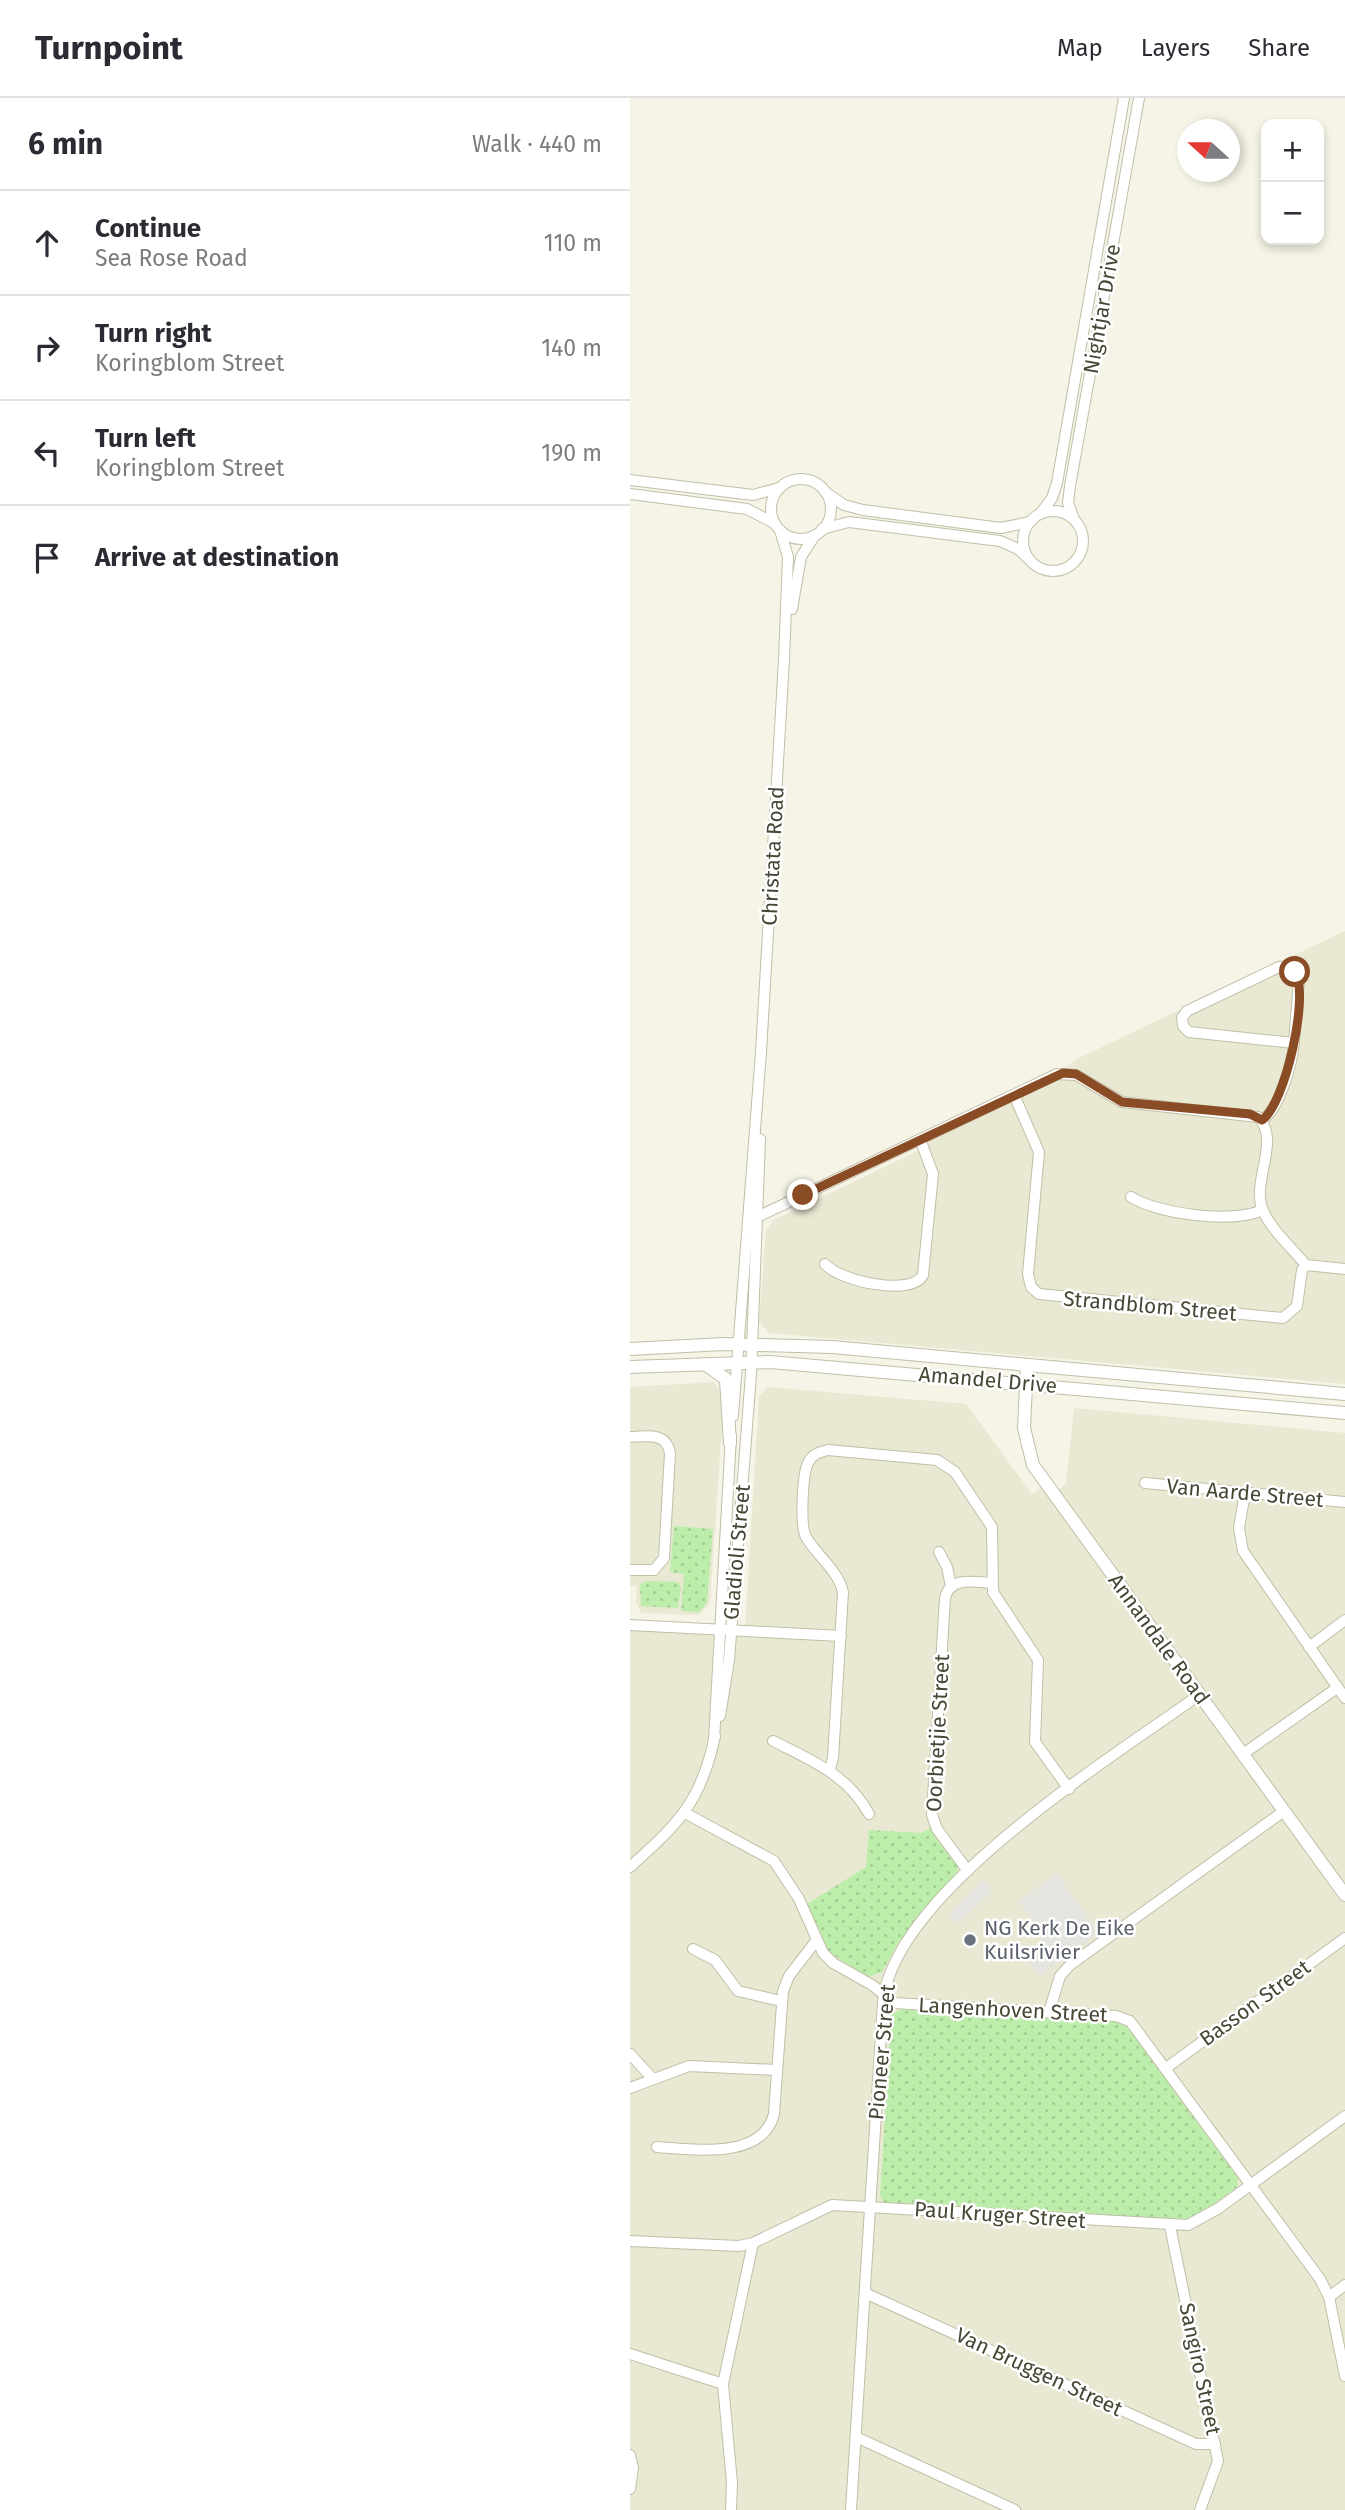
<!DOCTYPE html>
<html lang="en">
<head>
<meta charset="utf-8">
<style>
  body { margin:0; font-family:"Fira Sans",sans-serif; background:#f2f2f3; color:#2b2b33 }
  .controls { position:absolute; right:21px; top:21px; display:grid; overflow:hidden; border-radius:14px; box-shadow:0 4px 10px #0003 }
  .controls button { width:63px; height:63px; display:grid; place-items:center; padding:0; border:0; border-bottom:2px solid #e1e1e2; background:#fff; color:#2b2b33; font:35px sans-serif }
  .compass { position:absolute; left:547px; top:21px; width:63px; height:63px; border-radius:50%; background:#fff; box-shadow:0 4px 10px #0003; rotate:291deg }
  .stop { position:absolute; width:21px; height:21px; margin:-16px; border:5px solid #8a4c24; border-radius:50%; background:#fff }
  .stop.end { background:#8a4c24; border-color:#fff; box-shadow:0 2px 7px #0008 }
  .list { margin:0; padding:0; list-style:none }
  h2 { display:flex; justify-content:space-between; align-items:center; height:91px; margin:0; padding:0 28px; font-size:30px }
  h2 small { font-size:23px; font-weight:400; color:#7c7c81 }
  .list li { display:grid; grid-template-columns:46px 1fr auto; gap:21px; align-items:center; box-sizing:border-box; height:105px; padding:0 28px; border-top:2px solid #e1e1e2 }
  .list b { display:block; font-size:26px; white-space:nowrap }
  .list p { margin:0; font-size:23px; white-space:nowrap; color:#7c7c81 }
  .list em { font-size:23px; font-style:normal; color:#7c7c81 }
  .icon { flex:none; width:38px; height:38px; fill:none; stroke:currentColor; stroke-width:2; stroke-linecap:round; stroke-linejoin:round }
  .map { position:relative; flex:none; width:715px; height:2412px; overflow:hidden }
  header { display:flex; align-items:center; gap:42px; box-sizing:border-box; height:98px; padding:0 35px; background:#fff; border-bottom:2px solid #e1e1e2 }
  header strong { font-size:33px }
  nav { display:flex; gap:38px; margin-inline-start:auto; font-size:24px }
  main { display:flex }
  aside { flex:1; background:#fff }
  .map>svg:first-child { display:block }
  .residential { fill:#e9e8d3 }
  .green { fill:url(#green-dots) }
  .parking { fill:#e5e4de }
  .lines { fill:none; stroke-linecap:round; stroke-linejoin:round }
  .minor-casing { stroke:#c1bfa7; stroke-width:12 }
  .tertiary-casing { stroke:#c1bfa7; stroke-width:14 }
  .minor { stroke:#fff; stroke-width:10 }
  .tertiary { stroke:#fff; stroke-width:12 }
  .route { stroke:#8a4c24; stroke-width:9 }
  .worship-dot { fill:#6b7280; stroke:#fff; stroke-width:2.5 }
  .labels { text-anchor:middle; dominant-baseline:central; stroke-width:5; stroke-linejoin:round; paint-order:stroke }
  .street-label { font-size:21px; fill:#484634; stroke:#fff }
  .worship-label { font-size:21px; fill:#5b616d; stroke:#fff; text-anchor:start }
</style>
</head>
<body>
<header>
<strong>Turnpoint</strong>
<nav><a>Map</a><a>Layers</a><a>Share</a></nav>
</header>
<main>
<aside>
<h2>6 min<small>Walk · 440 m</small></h2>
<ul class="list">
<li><svg class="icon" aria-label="ahead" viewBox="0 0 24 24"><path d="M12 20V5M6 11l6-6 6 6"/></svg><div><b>Continue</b><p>Sea Rose Road</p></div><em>110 m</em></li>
<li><svg class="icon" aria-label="right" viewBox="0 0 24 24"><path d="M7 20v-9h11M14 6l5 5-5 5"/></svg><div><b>Turn right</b><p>Koringblom Street</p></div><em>140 m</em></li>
<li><svg class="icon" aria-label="left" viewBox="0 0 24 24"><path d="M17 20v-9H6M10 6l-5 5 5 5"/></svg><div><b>Turn left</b><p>Koringblom Street</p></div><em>190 m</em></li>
<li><svg class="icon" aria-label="arrive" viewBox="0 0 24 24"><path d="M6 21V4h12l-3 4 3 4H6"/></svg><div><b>Arrive at destination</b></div></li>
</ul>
</aside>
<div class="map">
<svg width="715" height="2412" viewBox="0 0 715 2412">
  <defs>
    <pattern id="green-dots" width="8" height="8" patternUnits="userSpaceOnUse" patternTransform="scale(1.75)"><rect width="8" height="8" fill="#bdedaa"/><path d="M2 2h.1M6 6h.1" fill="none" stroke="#a4cd93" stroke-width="1.8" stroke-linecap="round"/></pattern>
  </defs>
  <rect width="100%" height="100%" fill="#f5f4e6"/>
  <!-- residential -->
  <g class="residential">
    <polygon points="715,833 715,1286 139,1235 129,1224 136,1133 144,1122 294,1050 291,1041 427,975 451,959"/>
    <polygon points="83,1284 94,1296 80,1505 69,1517 11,1515 6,1504 7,1488 0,1488 0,1289"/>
    <polygon points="138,1289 336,1306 402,1396 417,1385 425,1395 436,1386 444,1310 715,1335 715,2412 0,2412 0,1524 115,1531 129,1298"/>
  </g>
  <!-- green -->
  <g class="green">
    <polygon points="44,1428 83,1431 77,1505 69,1514 51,1513 54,1476 40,1474"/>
    <polygon points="15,1483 48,1484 51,1489 48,1510 11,1508 10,1487"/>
    <polygon points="301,1729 328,1767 327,1774 268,1845 252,1874 237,1879 199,1854 177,1806 236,1769 239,1732 292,1735"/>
    <polygon points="271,1911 489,1924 497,1928 608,2080 607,2089 570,2116 549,2123 253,2104 250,2098 261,1917"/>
  </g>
  <!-- parking -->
  <g class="parking">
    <polygon points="426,1774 469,1835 409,1879 395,1858 414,1840 389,1803"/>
    <polygon points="354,1780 363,1793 327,1827 318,1816"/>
  </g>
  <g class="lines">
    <!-- minor casing -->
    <g class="minor-casing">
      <g id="minor">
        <circle cx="171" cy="411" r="30"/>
        <polyline points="0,382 123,397 149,390"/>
        <polyline points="195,394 214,407 233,412 371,430 400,424"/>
        <polyline points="0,396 117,411 144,425"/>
        <circle cx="423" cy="443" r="30"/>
        <polyline points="410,416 422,400 427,385 494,0"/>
        <polyline points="444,421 438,405 440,388 509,0"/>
        <polyline points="192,431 219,424 370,443 388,451 399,461"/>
        <polyline points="162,511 171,459 185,437"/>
        <polyline points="384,997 409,1054 398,1176 401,1189 409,1196 653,1220 667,1208 672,1172 676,1167"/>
        <path d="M 632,1022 C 650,1011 662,965 664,945 L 559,934 L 553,928 L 552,920 L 557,913 L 649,869 C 659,867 667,872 669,882 L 664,945"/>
        <path d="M 501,1099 C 528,1116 603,1126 632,1112"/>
        <path d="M 123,1121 L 427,976 L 446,977 L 492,1004 L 628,1019 C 651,1041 622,1083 632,1110 C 639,1130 663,1151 676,1167 L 715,1171"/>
        <path d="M 195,1166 C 209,1183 282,1199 293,1177 L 303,1076 L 290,1041"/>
        <polyline points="103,1318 131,954 154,562 158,459 150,432"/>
        <path d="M 0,1339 C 17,1338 36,1334 40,1355 L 34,1460 L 24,1472 L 0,1472"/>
        <polyline points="515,1385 715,1404"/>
        <polyline points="615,1395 609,1430 613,1453 715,1600"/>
        <polyline points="309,1454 317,1469 321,1488"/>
        <polyline points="0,1527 211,1538"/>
        <polyline points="679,1549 715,1522"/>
        <polyline points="90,1618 99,1562 121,1276 130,1041"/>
        <polyline points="84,1642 101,1338"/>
        <path d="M 143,1643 C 181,1662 218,1677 239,1716"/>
        <polyline points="613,1656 707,1590"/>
        <path d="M 200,1671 L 203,1660 L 213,1494 C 208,1472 187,1458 176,1439 C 170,1428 172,1374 179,1363 C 183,1356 190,1354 198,1352 L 307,1362 L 325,1374 L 362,1429 L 363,1494 L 408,1562 L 405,1644 L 439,1691"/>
        <polyline points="55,1715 144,1763 169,1801 193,1855 203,1865 242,1887 264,1905 486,1918 500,1923 690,2181 699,2199 715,2278"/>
        <path d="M 0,1769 C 49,1725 71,1704 85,1638"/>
        <path d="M 338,1773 L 307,1731 L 302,1717 L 315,1500 C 320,1478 344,1484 362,1485"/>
        <polyline points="63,1851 85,1862 108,1893 151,1903"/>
        <polyline points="419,1914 430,1878 440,1867 654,1713"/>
        <polyline points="0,1956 23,1981"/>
        <polyline points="536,1970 715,1840"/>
        <polyline points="0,1990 59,1968 147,1972"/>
        <path d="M 27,2049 C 62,2051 132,2063 144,2016 L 153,1893 L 159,1878 L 186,1843"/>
        <polyline points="540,2128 588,2363 570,2412"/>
        <polyline points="0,2143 109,2148 123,2145 202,2107 558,2127 589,2110 715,2018"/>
        <polyline points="235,2195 566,2346 585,2346"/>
        <polyline points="699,2199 715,2187"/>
        <polyline points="0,2256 93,2286"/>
        <polyline points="226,2339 385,2412"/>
        <polyline points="0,2357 3,2370 0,2391"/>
        <polyline points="101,2412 102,2385 93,2286 123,2145"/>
        <path d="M 221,2412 L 253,1904 C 264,1794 483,1659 569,1597"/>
      </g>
    </g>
    <!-- tertiary casing -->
    <g class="tertiary-casing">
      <g id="tertiary">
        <polyline points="0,1251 93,1246 202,1249 715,1296"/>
        <polyline points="75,1266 96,1281 100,1345"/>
        <polyline points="397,1267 394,1330 403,1367 715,1797"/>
        <polyline points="0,1269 140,1264 715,1315"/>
      </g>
    </g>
    <!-- minor -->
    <use href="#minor" class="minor"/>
    <!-- tertiary -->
    <use href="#tertiary" class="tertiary"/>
  </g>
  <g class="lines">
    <!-- route -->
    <path class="route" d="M 173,1097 L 433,975 L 446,976 L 492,1004 L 620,1016 L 632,1022 C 655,1007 680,896 665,874"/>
  </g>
  <!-- markers -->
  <circle class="worship-dot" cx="340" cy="1842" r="7"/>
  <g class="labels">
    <!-- street labels -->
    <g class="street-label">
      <text transform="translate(472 211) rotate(-80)">Nightjar Drive</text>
      <text transform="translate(143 758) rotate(-87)">Christata Road</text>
      <text transform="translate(520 1208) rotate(5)">Strandblom Street</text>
      <text transform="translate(358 1282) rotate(5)">Amandel Drive</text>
      <text transform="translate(615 1395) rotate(5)">Van Aarde Street</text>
      <text transform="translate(107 1454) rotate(-85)">Gladioli Street</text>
      <text transform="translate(529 1541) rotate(54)">Annandale Road</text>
      <text transform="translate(308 1635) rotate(-87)">Oorbietjie Street</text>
      <text transform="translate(625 1905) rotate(-36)">Basson Street</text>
      <text transform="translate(383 1912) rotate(3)">Langenhoven Street</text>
      <text transform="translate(252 1954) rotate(-85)">Pioneer Street</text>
      <text transform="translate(370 2117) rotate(4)">Paul Kruger Street</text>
      <text transform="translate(570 2271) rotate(78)">Sangiro Street</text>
      <text transform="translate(409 2274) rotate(25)">Van Bruggen Street</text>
    </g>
    <!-- worship labels -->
    <g class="worship-label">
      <text x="354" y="1830">NG Kerk De Eike<tspan x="354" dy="24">Kuilsrivier</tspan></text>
    </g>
  </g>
</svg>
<div class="controls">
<button>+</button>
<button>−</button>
</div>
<svg class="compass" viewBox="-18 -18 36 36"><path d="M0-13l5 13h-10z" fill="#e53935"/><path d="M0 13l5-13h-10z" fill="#7c7c81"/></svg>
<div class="stop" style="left:665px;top:874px"></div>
<div class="stop end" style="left:173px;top:1097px"></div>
</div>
</main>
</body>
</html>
